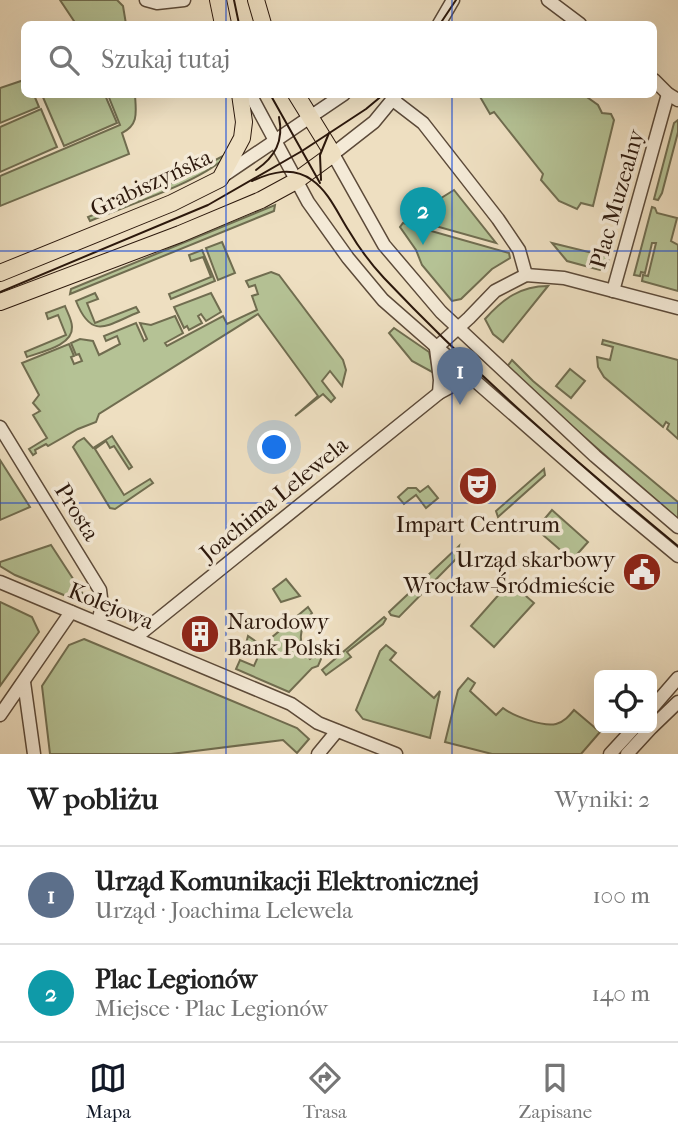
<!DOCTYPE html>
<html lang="pl">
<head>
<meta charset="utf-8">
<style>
  body { margin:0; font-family:"IM FELL French Canon",serif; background:#f6f6f6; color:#222 }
  .controls { position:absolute; right:21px; bottom:21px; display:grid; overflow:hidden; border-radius:10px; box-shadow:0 7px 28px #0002 }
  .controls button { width:63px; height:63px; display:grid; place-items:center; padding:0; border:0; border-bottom:2px solid #e0e0e0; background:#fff; color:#222; font:35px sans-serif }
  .you { position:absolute; left:275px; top:448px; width:24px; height:24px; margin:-18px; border:5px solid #fff; border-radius:50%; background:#1a73e8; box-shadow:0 0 0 10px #1a73e833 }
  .badge { display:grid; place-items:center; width:46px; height:46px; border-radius:50%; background:#111827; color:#fff; font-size:23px; font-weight:700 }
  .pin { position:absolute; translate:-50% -58px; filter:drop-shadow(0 2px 4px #0008) }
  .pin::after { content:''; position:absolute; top:37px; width:24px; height:21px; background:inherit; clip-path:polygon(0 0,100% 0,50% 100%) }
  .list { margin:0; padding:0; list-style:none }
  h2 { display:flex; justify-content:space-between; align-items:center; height:91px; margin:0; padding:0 28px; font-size:30px }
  h2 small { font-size:23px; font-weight:400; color:#767676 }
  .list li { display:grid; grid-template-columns:46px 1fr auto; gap:21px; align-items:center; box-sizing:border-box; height:98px; padding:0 28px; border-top:2px solid #e0e0e0 }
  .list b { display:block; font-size:26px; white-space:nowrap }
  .list p { margin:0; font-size:23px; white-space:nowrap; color:#767676 }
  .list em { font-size:23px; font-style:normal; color:#767676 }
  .icon { flex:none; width:38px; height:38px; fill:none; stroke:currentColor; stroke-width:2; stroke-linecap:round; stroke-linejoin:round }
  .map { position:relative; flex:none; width:678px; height:754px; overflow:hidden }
  .search { position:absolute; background:#fff; box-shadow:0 7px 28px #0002; left:21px; right:21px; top:21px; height:77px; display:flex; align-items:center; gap:18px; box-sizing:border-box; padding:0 24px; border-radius:10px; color:#767676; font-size:26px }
  .sheet { height:287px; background:#fff }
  nav { display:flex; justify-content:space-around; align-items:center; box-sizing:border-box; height:98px; border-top:2px solid #e0e0e0; background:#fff; font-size:19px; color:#767676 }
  nav a { display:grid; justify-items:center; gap:4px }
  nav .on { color:#111827 }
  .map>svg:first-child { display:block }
  .green { fill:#b5c295; stroke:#706d50; stroke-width:2 }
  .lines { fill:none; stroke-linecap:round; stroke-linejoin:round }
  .minor-casing { stroke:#5c4a39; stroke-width:15 }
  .major-casing { stroke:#2c180c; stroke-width:18 }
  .minor { stroke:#f4ead7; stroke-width:12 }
  .major { stroke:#eedfc1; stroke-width:16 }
  .tram { stroke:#2c180c; stroke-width:2 }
  .grid { fill:none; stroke:#1d4ed8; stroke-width:2; stroke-opacity:0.55 }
  .labels { text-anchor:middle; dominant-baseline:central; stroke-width:7; stroke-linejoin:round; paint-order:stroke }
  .street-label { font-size:23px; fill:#2c180c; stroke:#f4ead7 }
  .poi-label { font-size:23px; fill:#2c180c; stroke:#f4ead7 }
</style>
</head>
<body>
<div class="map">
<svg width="678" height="754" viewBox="0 0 678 754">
  <rect width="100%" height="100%" fill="#eedfc1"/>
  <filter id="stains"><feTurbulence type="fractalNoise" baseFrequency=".00286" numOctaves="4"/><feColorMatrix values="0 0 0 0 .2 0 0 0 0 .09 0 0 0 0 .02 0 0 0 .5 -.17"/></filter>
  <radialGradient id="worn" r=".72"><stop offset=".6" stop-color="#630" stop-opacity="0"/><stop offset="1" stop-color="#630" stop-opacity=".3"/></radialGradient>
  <!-- green -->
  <g class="green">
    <polygon points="60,0 117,0 123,6 126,24 76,24"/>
    <polygon points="24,80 24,94 34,95 39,107 0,123 0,88"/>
    <polygon points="42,95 105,95 117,123 64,146"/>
    <path d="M 108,95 L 135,95 C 136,112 139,125 122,133 L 129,154 L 0,206 L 0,176 L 120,125 Z"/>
    <polygon points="479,95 584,95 598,105 602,113 611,114 614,120 593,206 581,203 577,209 559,201 541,180 543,174 494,112 490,114"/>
    <polygon points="41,109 57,147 0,172 0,127"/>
    <polygon points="678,120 678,132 662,193 658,200 654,199 674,123"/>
    <path d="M 223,156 L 225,158 C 195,184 128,205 90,221 L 88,217 L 169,184 Z"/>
    <polygon points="454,190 496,243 414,220 414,215"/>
    <polygon points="275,205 274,211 70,294 71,289"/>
    <polygon points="652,207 655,208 657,213 677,218 671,241 678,245 678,291 642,281 643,275 648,276 656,243 652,243 645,273 641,272 640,276 634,275"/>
    <polygon points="403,223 509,253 510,258 492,269 461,299 452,301 422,265 416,250 400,227"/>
    <polygon points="222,242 235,273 218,280 206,248"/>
    <polygon points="552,243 609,257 607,267 600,270 567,261"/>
    <polygon points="202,250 215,281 171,299 169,294 211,277 203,257 191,261 189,255"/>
    <polygon points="271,272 279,275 343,360 346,370 342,386 330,371 322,381 335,398 331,402 323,394 295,416 318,396 258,314 99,414 96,422 78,429 48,446 46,444 35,450 36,453 33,455 29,449 47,438 33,415 40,411 33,403 39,395 22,363 69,344 74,356 71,357 74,364 82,361 79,354 76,355 71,343 80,339 93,341 99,355 120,344 117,336 106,341 104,336 136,323 144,341 147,339 140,323 151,325 175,316 183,333 165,343 167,346 223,316 227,324 257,310 252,296 258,294 255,285 249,287 246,281"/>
    <path d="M 548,286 L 503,342 L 493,334 L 485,319 C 503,299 520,286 548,286 Z"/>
    <path d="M 95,293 L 98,299 L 87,303 L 95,323 L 136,307 L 139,312 C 107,325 92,341 76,301 Z"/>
    <polygon points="211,293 221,312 206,321 201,314 198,316 202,323 189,330 187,326 184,328 174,307"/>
    <path d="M 65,306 C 67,312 72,320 72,327 C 73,346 40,352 27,357 L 25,352 L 66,335 L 58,315 L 48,319 L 46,313 Z"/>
    <polygon points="394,328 429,352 434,373 412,361 389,333"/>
    <polygon points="603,340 678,360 678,439 667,429 669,424 666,422 663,427 604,377 598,367 597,357 610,360 613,347 602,344"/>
    <polygon points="512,360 533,381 678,502 678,519 526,386 507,367"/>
    <polygon points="570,369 585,381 571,398 556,386"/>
    <polygon points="112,436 132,467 129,469 114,446 110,448 106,441 95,449 124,495 150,479 153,483 115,509 110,508 73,447 77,442 84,438 93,448"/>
    <polygon points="0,460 30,507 0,520"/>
    <polygon points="544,469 545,475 498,517 496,511"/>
    <polygon points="428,486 438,498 426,508 416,495 404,504 398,497 408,488 416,488 420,492"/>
    <polygon points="552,510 588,542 572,560 536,529"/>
    <polygon points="51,545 83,594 76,600 15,575 0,566 0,562"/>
    <polygon points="459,546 457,558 399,617 391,615 389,612"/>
    <polygon points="286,579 300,596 281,602 273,589"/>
    <polygon points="510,582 534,603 494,647 471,626"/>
    <polygon points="0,602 32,617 39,632 0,686"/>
    <path d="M 308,607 L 312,613 C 298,627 297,645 310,659 L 319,652 L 321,659 L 318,666 L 312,668 L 289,692 L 236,669 L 240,660 L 254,666 L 260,652 L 246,644 L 248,636 L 264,647 L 271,638 Z"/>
    <polygon points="384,617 386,619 383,624 347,652 351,657 326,675 322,670"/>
    <polygon points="84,639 297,728 309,739 297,753 283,740 171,754 50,754 42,686 69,645"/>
    <polygon points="386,645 396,653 390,660 434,698 440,691 430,738 363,719 356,710 380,651"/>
    <path d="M 468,678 L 475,683 L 470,691 L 496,715 L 503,708 C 513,716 543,727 556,724 C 564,722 569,716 574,710 L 600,732 L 581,754 L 492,754 L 445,742 L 458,690 Z"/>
  </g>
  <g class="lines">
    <!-- minor casing -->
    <g class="minor-casing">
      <g id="minor">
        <polyline points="146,0 157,3 184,0"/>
        <polyline points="548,0 580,24"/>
        <polyline points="439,24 453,0"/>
        <polyline points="654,80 668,94 678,100"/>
        <polyline points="250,94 308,202 348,258 383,300 619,507 678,556"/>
        <polyline points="397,94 374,122 333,154 384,245 441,312 595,456 678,527"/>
        <polyline points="393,100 423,123 498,219 519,250 526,275"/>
        <polyline points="220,178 344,94"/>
        <polyline points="613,291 668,94"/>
        <polyline points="436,348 469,318 495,291 526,275 564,278 678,308"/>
        <polyline points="436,348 440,380 439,393"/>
        <polyline points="0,427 100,590 102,606 98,622"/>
        <polyline points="0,582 291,704 318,723 396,754"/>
        <polyline points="135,638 439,393 469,377"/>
        <polyline points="24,682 34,754"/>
        <polyline points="652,708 678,678"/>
        <polyline points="0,715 71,612"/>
        <polyline points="652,727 678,702"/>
        <polyline points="318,754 337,731"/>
        <polyline points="610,754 634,728"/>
        <polyline points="627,754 651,728"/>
      </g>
    </g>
    <!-- major casing -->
    <g class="major-casing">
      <g id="major">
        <polyline points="218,0 223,24"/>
        <polyline points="256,0 263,24"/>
        <polyline points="0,273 172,203 220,179 242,138 244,122 240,94"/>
        <polyline points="0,302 180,234 261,200 296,181 333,154 296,94"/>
      </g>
    </g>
    <!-- minor -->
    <use href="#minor" class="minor"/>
    <!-- major -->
    <use href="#major" class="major"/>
    <!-- tram -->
    <g class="tram">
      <polyline points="234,0 239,24"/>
      <polyline points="440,24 456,0"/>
      <polyline points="270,94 320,183"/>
      <path d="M 256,170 C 275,157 284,141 279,117"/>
      <polyline points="321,180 320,155 329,133"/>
      <path d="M 252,181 C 272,172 293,166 312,180 C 329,192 338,214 349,231 C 359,248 371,264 384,278 C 475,374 576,462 678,546"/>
      <polyline points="0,292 208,205 302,151 366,109 384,94"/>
    </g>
  </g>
  <!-- grid -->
  <path class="grid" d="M 226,0 L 226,24M 452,0 L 452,24M 226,94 L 226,754M 452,94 L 452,754M 0,251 L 678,251M 0,503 L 678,503"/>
  <!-- icons -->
  <defs>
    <g id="theatre-disc" transform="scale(2.0125)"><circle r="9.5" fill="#8f2418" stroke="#f4ead7"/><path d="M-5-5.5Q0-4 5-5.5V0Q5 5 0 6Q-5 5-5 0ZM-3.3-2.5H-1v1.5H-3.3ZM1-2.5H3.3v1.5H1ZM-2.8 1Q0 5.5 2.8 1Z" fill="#fff"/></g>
    <g id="civic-disc" transform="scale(2.0125)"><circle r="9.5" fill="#8f2418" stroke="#f4ead7"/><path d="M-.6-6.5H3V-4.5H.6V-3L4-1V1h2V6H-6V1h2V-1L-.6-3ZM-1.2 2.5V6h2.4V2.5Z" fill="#fff"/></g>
    <g id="building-disc" transform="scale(2.0125)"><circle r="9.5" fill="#8f2418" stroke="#f4ead7"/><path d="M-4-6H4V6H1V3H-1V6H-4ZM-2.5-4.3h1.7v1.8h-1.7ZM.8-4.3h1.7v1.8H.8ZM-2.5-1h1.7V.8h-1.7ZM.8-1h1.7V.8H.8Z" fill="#fff"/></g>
  </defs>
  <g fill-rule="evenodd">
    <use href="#theatre-disc" x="478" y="486"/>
    <use href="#civic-disc" x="642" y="572"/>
    <use href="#building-disc" x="200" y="634"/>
  </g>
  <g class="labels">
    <!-- street labels -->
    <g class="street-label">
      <text transform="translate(151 183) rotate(-25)">Grabiszyńska</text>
      <text transform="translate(617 199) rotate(-74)">Plac Muzealny</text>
      <text transform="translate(274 499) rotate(-39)">Joachima Lelewela</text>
      <text transform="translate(77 512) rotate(58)">Prosta</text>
      <text transform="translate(111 606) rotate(22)">Kolejowa</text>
    </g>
    <!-- poi labels -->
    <g class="poi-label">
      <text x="478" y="524">Impart Centrum</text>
      <text x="615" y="559" text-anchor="end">Urząd skarbowy<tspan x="615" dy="26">Wrocław-Śródmieście</tspan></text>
      <text x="227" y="621" text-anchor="start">Narodowy<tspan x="227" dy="26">Bank Polski</tspan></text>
    </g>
  </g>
  <rect width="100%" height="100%" filter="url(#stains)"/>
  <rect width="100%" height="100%" fill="url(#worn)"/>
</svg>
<div class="controls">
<button><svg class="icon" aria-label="locate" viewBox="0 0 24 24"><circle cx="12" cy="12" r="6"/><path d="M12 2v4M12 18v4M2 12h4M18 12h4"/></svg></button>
</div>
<div class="you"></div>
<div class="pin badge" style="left:460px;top:405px;background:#5c6f8a">1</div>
<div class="pin badge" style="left:423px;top:245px;background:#0f9aa8">2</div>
<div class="search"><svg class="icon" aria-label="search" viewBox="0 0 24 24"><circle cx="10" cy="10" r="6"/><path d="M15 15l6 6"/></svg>Szukaj tutaj</div>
</div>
<section class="sheet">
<h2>W pobliżu<small>Wyniki: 2</small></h2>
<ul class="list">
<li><span class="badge" style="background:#5c6f8a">1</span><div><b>Urząd Komunikacji Elektronicznej</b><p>Urząd · Joachima Lelewela</p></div><em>100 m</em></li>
<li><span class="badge" style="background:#0f9aa8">2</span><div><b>Plac Legionów</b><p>Miejsce · Plac Legionów</p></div><em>140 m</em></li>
</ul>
</section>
<nav>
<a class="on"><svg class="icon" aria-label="map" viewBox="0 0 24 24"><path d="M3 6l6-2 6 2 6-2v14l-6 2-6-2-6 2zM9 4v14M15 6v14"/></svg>Mapa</a>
<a><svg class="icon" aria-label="directions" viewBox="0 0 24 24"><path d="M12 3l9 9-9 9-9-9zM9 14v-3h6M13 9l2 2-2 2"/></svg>Trasa</a>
<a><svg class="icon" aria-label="saved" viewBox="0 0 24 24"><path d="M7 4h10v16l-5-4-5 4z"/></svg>Zapisane</a>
</nav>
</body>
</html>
